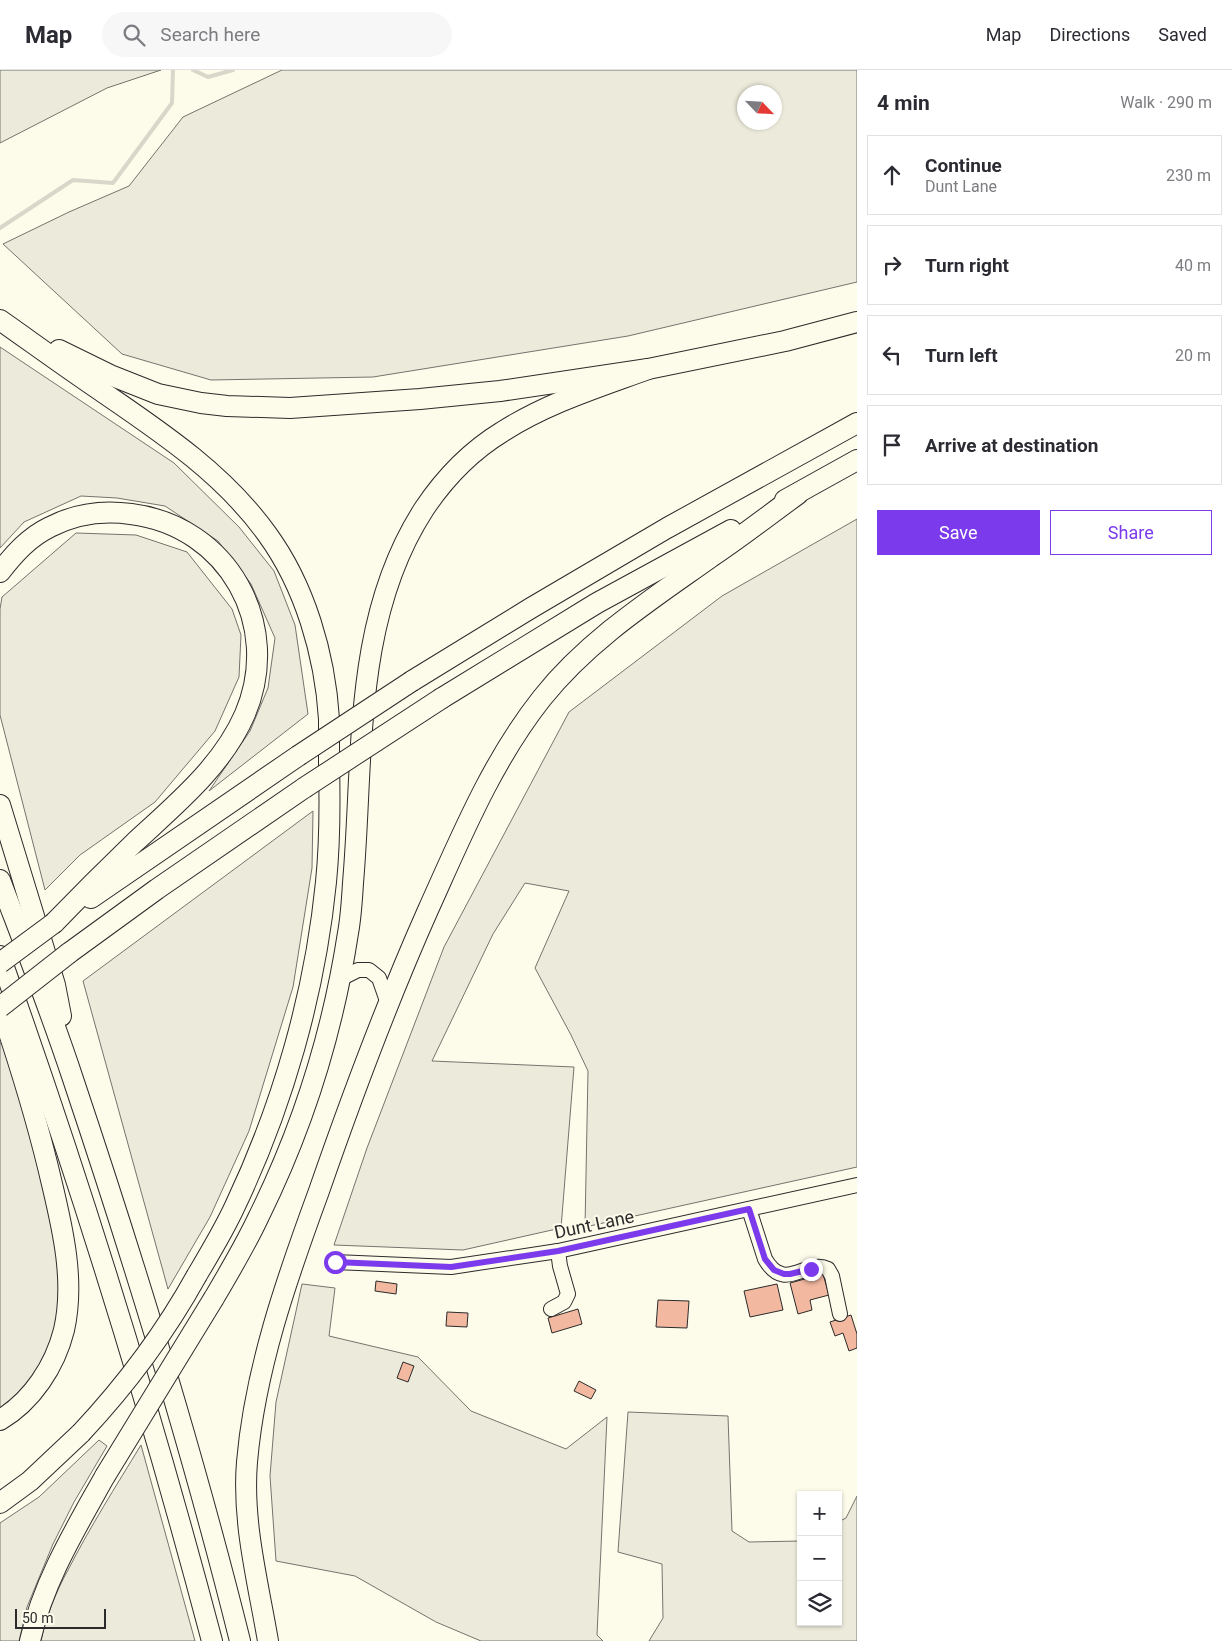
<!DOCTYPE html>
<html lang="en">
<head>
<meta charset="utf-8">
<style>
  body { margin:0; font-family:Roboto,sans-serif; background:#f7f7f7; color:#2b2b33 }
  .controls { position:absolute; right:15px; bottom:15px; display:grid; overflow:hidden; border-radius:0px; box-shadow:0 1px 4px #0004 }
  .controls button { width:45px; height:45px; display:grid; place-items:center; padding:0; border:0; border-bottom:1px solid #e1e1e2; background:#fff; color:#2b2b33; font:25px sans-serif }
  .compass { position:absolute; left:737px; top:15px; width:45px; height:45px; border-radius:50%; background:#fff; box-shadow:0 1px 4px #0004; rotate:115deg }
  .scale { position:absolute; left:15px; bottom:12px; width:91px; box-sizing:border-box; padding-left:5px; border:2px solid #2b2b2b; border-top:0; font-size:14px; line-height:18px; white-space:nowrap; color:#2b2b2b; -webkit-text-stroke:4px #fdfbea; paint-order:stroke }
  .stop { position:absolute; width:15px; height:15px; margin:-11px; border:4px solid #7c3aed; border-radius:50%; background:#fff }
  .stop.end { background:#7c3aed; border-color:#fff; box-shadow:0 1px 5px #0008 }
  .list { margin:0; padding:0; list-style:none }
  h2 { display:flex; justify-content:space-between; align-items:center; height:65px; margin:0; padding:0 20px; font-size:21px }
  h2 small { font-size:16px; font-weight:400; color:#7c7c81 }
  .list li { display:grid; grid-template-columns:32px 1fr auto; gap:15px; align-items:center; box-sizing:border-box; height:80px; margin:0 10px 10px; padding:0 10px; border:1px solid #e1e1e2; border-radius:0px }
  .list b { display:block; font-size:19px; white-space:nowrap }
  .list p { margin:0; font-size:16px; white-space:nowrap; color:#7c7c81 }
  .list em { font-size:16px; font-style:normal; color:#7c7c81 }
  .actions { display:flex; gap:10px; padding:15px 20px }
  .actions a { flex:1; padding:11px 0; border:1px solid #7c3aed; border-radius:0px; text-align:center; font-size:18px; color:#7c3aed }
  .actions .main { background:#7c3aed; color:#fff }
  .icon { flex:none; width:28px; height:28px; fill:none; stroke:currentColor; stroke-width:2; stroke-linecap:round; stroke-linejoin:round }
  .map { position:relative; flex:none; width:857px; height:1571px; overflow:hidden }
  header { display:flex; align-items:center; gap:30px; box-sizing:border-box; height:70px; padding:0 25px; background:#fff; border-bottom:1px solid #e1e1e2 }
  header strong { font-size:24px }
  nav { display:flex; gap:28px; margin-inline-start:auto; font-size:18px }
  .search { width:350px; height:45px; background:#f7f7f7; display:flex; align-items:center; gap:12px; box-sizing:border-box; padding:0 18px; border-radius:28px; color:#7c7c81; font-size:19px }
  main { display:flex }
  aside { flex:1; background:#fff }
  .map>svg:first-child { display:block }
  .green { fill:#ecebdb; stroke:#74746e; fill-rule:evenodd }
  .lines { fill:none; stroke-linecap:round; stroke-linejoin:round }
  .stream { stroke:#d8d7c9; stroke-width:4 }
  .building { fill:#f2b8a0; stroke:#2b2b2b }
  .minor-casing { stroke:#2b2b2b; stroke-width:16 }
  .highway-casing { stroke:#2b2b2b; stroke-width:22 }
  .minor { stroke:#fdfbea; stroke-width:14 }
  .highway { stroke:#fdfbea; stroke-width:20 }
  .highway-bridge-casing { stroke:#2b2b2b; stroke-width:22; stroke-linecap:butt }
  .highway-bridge { stroke:#fdfbea; stroke-width:20 }
  .route { stroke:#7c3aed; stroke-width:6 }
  .labels { text-anchor:middle; dominant-baseline:central; stroke-width:4; stroke-linejoin:round; paint-order:stroke }
  .street-label { font-size:18px; fill:#2b2b2b; stroke:#fdfbea }
</style>
</head>
<body>
<header>
<strong>Map</strong>
<div class="search"><svg class="icon" aria-label="search" viewBox="0 0 24 24"><circle cx="10" cy="10" r="6"/><path d="M15 15l6 6"/></svg>Search here</div>
<nav><a>Map</a><a>Directions</a><a>Saved</a></nav>
</header>
<main>
<div class="map">
<svg width="857" height="1571" viewBox="0 0 857 1571">
  <rect width="100%" height="100%" fill="#fdfbea"/>
  <!-- green -->
  <g class="green">
    <polygon points="0,0 161,0 107,18 0,73"/>
    <path d="M 282,0 L 857,0 L 857,212 L 628,266 L 373,307 L 211,310 L 122,284 L 3,174 L 69,142 L 129,116 L 183,47 ZM 744,22 L 774,22 L 774,52 L 744,52 Z"/>
    <polygon points="0,277 174,393 239,457 274,501 295,555 308,644 209,721 250,661 268,618 275,568 251,514 218,471 165,436 117,428 81,426 24,452 0,478"/>
    <polygon points="857,449 857,1097 585,1157 588,1001 571,965 535,898 569,821 525,813 493,864 432,991 574,997 561,1158 463,1180 334,1175 367,1078 444,877 569,642 722,526"/>
    <polygon points="76,463 136,465 187,482 232,539 241,565 239,607 215,661 155,732 80,785 45,820 0,645 0,539 2,527"/>
    <polygon points="313,741 312,798 293,917 249,1061 210,1147 168,1219 83,911"/>
    <polygon points="0,973 3,974 55,1148 63,1238 37,1305 0,1341"/>
    <polygon points="302,1214 335,1218 329,1266 418,1287 471,1341 566,1379 607,1347 597,1565 603,1571 481,1571 436,1552 355,1506 276,1491 270,1406 276,1332"/>
    <polygon points="628,1342 728,1346 732,1461 749,1472 801,1471 801,1552 838,1552 838,1452 846,1448 857,1426 857,1571 649,1571 663,1548 662,1494 618,1482"/>
    <polygon points="99,1370 107,1376 74,1432 53,1474 27,1537 19,1571 0,1571 0,1453 39,1427"/>
    <path d="M 141,1375 L 195,1571 L 41,1571 C 46,1546 56,1522 68,1500 C 90,1457 116,1416 141,1375 Z"/>
  </g>
  <g class="lines">
    <!-- stream -->
    <g class="stream">
      <polyline points="193,0 208,7 233,0"/>
      <polyline points="0,158 73,110 113,113 172,33 173,0"/>
    </g>
  </g>
  <!-- building -->
  <g class="building">
    <polygon points="823,1204 829,1225 810,1230 812,1240 798,1244 790,1213"/>
    <polygon points="376,1211 397,1214 396,1224 375,1221"/>
    <polygon points="777,1214 783,1240 750,1247 744,1221"/>
    <polygon points="658,1230 689,1231 687,1258 656,1257"/>
    <polygon points="578,1239 582,1254 552,1263 548,1248"/>
    <polygon points="447,1242 468,1243 467,1257 446,1256"/>
    <polygon points="851,1245 857,1264 857,1278 849,1281 843,1263 835,1266 830,1252"/>
    <polygon points="403,1292 414,1296 408,1312 397,1308"/>
    <polygon points="579,1311 596,1320 591,1329 574,1321"/>
  </g>
  <g class="lines">
    <!-- minor casing -->
    <g class="minor-casing">
      <g id="minor">
        <polyline points="340,909 358,900 369,900 379,908 388,934"/>
        <path d="M 749,1139 L 765,1189 C 785,1224 806,1188 828,1199 L 832,1206 L 840,1244"/>
        <polyline points="335,1192 451,1197 558,1181 857,1115"/>
        <polyline points="551,1239 564,1232 568,1224 560,1196 558,1181"/>
      </g>
    </g>
    <!-- highway casing -->
    <g class="highway-casing">
      <g id="highway">
        <path d="M 0,250 C 34,274 67,298 101,321 C 161,362 224,404 267,464 C 305,516 325,585 329,649 C 329,664 329,679 329,694 C 330,733 330,773 326,812 C 315,923 283,1035 235,1136 C 224,1160 210,1183 197,1205"/>
        <polyline points="59,280 110,305 158,324 201,333 227,336 290,338 420,329 500,321 648,299 785,271 857,252"/>
        <polyline points="785,430 857,390"/>
        <path d="M 0,502 C 14,484 29,467 50,457 C 75,444 103,440 131,444 C 228,456 283,555 245,644 C 222,697 175,735 134,773 C 107,799 80,826 54,853"/>
        <polyline points="412,611 531,538 667,458 857,353"/>
        <polyline points="442,628 597,533 731,460"/>
        <polyline points="0,735 55,915 61,946"/>
        <path d="M 0,810 C 25,876 51,942 73,1009 C 135,1194 193,1382 240,1571"/>
        <polyline points="91,828 298,686"/>
        <polyline points="69,883 157,819 304,718"/>
        <path d="M 0,886 C 80,1111 151,1340 212,1571"/>
        <path d="M 0,936 C 20,995 38,1053 52,1114 C 63,1160 75,1212 64,1260 C 55,1296 32,1331 0,1350"/>
        <path d="M 214,1228 C 230,1201 246,1174 259,1146 C 303,1057 333,961 348,863 C 351,847 352,830 353,813 C 364,687 352,550 424,439 C 444,409 471,381 502,362 C 547,333 599,317 648,299"/>
        <polyline points="0,1433 30,1411 81,1363"/>
        <path d="M 30,1571 C 43,1512 76,1458 105,1406"/>
        <path d="M 268,1571 C 258,1512 242,1452 247,1392 C 255,1299 287,1208 319,1121 C 352,1026 387,932 428,840 C 461,767 492,691 542,628 C 588,570 652,529 711,487 C 741,467 769,445 798,424"/>
      </g>
    </g>
    <!-- minor -->
    <use href="#minor" class="minor"/>
    <!-- highway -->
    <use href="#highway" class="highway"/>
    <!-- highway-bridge casing -->
    <g class="highway-bridge-casing">
      <g id="highway-bridge">
        <polyline points="298,686 412,611"/>
        <polyline points="304,718 442,628"/>
        <polyline points="0,893 54,853"/>
        <polyline points="0,937 69,883"/>
        <path d="M 81,1363 C 126,1315 165,1263 197,1205"/>
        <polyline points="105,1406 214,1228"/>
      </g>
    </g>
    <!-- highway-bridge -->
    <use href="#highway-bridge" class="highway-bridge"/>
  </g>
  <g class="lines">
    <!-- route -->
    <polyline class="route" points="335,1192 451,1197 558,1181 749,1139 765,1189 774,1200 784,1204 790,1204 811,1199"/>
  </g>
  <g class="labels">
    <!-- street labels -->
    <g class="street-label">
      <text transform="translate(594 1154) rotate(-12)">Dunt Lane</text>
    </g>
  </g>
</svg>
<div class="controls">
<button>+</button>
<button>−</button>
<button><svg class="icon" aria-label="layers" viewBox="0 0 24 24"><path d="M12 4l9 5-9 5-9-5zM3 14l9 5 9-5"/></svg></button>
</div>
<svg class="compass" viewBox="-18 -18 36 36"><path d="M0-13l5 13h-10z" fill="#e53935"/><path d="M0 13l5-13h-10z" fill="#7c7c81"/></svg>
<div class="scale">50 m</div>
<div class="stop" style="left:335px;top:1192px"></div>
<div class="stop end" style="left:811px;top:1199px"></div>
</div>
<aside>
<h2>4 min<small>Walk · 290 m</small></h2>
<ul class="list">
<li><svg class="icon" aria-label="ahead" viewBox="0 0 24 24"><path d="M12 20V5M6 11l6-6 6 6"/></svg><div><b>Continue</b><p>Dunt Lane</p></div><em>230 m</em></li>
<li><svg class="icon" aria-label="right" viewBox="0 0 24 24"><path d="M7 20v-9h11M14 6l5 5-5 5"/></svg><div><b>Turn right</b></div><em>40 m</em></li>
<li><svg class="icon" aria-label="left" viewBox="0 0 24 24"><path d="M17 20v-9H6M10 6l-5 5 5 5"/></svg><div><b>Turn left</b></div><em>20 m</em></li>
<li><svg class="icon" aria-label="arrive" viewBox="0 0 24 24"><path d="M6 21V4h12l-3 4 3 4H6"/></svg><div><b>Arrive at destination</b></div></li>
</ul>
<div class="actions"><a class="main">Save</a><a>Share</a></div>
</aside>
</main>
</body>
</html>
